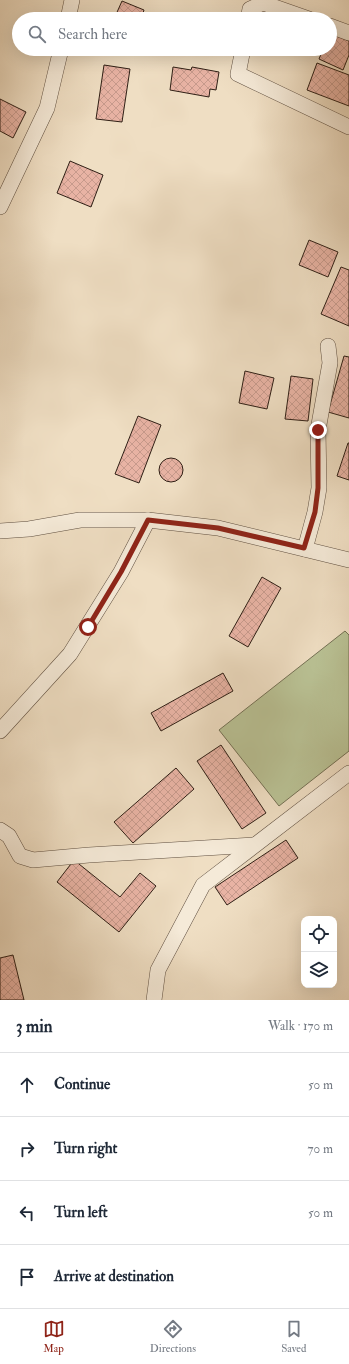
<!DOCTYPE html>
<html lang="en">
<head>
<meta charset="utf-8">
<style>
  body { margin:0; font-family:"IM FELL Double Pica",serif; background:#f6f6f7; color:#1f2937 }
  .controls { position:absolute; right:12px; bottom:12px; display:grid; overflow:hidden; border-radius:8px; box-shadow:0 4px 16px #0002 }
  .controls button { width:36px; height:36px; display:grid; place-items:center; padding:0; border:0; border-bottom:1px solid #e0e1e3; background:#fff; color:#1f2937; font:20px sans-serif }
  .stop { position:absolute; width:12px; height:12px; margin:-9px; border:3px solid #8f2418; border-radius:50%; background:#fff }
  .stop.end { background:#8f2418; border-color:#fff; box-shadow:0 1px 4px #0008 }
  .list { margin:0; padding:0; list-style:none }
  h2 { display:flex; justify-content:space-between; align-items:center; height:52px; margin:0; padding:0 16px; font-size:17px }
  h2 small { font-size:13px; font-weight:400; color:#747a83 }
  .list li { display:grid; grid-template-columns:26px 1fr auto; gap:12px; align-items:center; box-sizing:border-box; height:64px; padding:0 16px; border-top:1px solid #e0e1e3 }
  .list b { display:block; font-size:15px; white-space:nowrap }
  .list em { font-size:13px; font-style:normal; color:#747a83 }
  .icon { flex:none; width:22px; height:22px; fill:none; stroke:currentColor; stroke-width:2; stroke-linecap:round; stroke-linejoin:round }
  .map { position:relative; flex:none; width:349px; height:1000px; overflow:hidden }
  .search { position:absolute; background:#fff; box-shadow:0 4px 16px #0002; left:12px; right:12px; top:12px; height:44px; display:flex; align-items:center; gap:10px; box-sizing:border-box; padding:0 14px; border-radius:22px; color:#747a83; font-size:15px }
  .sheet { height:308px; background:#fff }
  nav { display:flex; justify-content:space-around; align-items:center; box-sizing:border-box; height:56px; border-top:1px solid #e0e1e3; background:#fff; font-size:11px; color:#747a83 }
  nav a { display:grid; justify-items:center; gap:2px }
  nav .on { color:#8f2418 }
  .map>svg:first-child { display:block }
  .grass { fill:#b9c194; stroke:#747054 }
  .building { fill:url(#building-cross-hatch); stroke:#2f1f15 }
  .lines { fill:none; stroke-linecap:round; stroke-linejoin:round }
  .street-casing { stroke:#5f4f40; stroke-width:16 }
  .street { stroke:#f5ead8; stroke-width:15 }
  .route { stroke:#8f2418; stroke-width:5 }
</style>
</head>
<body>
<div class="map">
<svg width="349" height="1000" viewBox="0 0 349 1000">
  <defs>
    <pattern id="building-cross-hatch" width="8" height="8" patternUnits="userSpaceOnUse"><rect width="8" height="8" fill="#e8b3a4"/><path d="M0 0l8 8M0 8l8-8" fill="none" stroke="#c79a8c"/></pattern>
  </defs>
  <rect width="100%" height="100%" fill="#efdec3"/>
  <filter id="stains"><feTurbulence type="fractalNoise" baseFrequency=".005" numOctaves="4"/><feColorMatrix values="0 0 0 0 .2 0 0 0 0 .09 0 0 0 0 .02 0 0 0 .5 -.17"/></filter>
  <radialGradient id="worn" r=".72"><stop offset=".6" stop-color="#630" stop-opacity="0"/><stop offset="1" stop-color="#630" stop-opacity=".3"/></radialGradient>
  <!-- grass -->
  <polygon class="grass" points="345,631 349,635 349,751 279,806 219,730"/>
  <!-- building -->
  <g class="building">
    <polygon points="122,1 144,10 141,19 114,19"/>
    <polygon points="260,11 283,19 257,19"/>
    <polygon points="76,13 94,16 93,19 75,19"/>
    <polygon points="330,33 349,41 349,55 343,70 319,59 323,49 330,49"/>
    <polygon points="317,63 349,75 349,106 307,90"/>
    <polygon points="104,65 130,69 122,122 96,119"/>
    <polygon points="173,67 191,70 192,67 219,72 216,90 210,89 209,97 170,90"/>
    <polygon points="0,99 26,112 13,138 0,131"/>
    <polygon points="70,161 103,175 91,207 57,193"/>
    <polygon points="309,240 338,252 328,277 299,265"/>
    <polygon points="341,267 349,270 349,326 321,314"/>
    <polygon points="344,356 349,357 349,418 328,412"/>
    <polygon points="245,371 274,378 267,409 239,403"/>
    <polygon points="291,376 313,379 308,421 285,419"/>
    <polygon points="138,416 161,425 139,483 115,474"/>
    <polygon points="348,443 349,443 349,480 337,476"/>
    <circle cx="171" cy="470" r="12"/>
    <polygon points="262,577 281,588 248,647 229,636"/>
    <polygon points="223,673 233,691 161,731 151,713"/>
    <polygon points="221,745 266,813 242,829 197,761"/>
    <polygon points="176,768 194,789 133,843 114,822"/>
    <polygon points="286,840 298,858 227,905 215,887"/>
    <polygon points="74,860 120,897 140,873 156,886 119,932 57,882"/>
    <polygon points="13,955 24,1000 0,1000 0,958"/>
  </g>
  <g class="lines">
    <!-- street casing -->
    <g class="street-casing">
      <g id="street">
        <polyline points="68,19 72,0"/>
        <polyline points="248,19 250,9 263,3 309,19"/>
        <polyline points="330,26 349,33"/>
        <polyline points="243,49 238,74 349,127"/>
        <polyline points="0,207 47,108 61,49"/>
        <polyline points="0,531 29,529 80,520 148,520 218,528 349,560"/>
        <polyline points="305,549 315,512 319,488 318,430 330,363 328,346"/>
        <polyline points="0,731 70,654 121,572 148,520"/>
        <polyline points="0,830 9,836 20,856 33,860 89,855 254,845"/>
        <polyline points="154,1000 158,970 203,885 349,773"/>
      </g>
    </g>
    <!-- street -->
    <use href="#street" class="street"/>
  </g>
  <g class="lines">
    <!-- route -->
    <polyline class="route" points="88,627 121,572 148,520 218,528 304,548 315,512 318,488 318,430"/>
  </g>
  <rect width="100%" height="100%" filter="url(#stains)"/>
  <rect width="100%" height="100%" fill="url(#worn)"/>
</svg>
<div class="controls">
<button><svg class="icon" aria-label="locate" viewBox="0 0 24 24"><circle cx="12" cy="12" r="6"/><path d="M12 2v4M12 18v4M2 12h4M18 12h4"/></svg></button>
<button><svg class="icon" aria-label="layers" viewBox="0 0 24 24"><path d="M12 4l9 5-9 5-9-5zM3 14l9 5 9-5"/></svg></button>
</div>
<div class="stop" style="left:88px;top:627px"></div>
<div class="stop end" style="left:318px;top:430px"></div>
<div class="search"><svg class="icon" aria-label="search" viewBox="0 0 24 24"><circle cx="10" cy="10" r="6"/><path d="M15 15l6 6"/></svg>Search here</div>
</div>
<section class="sheet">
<h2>3 min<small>Walk · 170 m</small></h2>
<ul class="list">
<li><svg class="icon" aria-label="ahead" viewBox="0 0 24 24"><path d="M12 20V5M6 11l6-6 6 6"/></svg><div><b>Continue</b></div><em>50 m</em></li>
<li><svg class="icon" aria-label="right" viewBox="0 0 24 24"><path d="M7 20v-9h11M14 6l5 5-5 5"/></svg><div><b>Turn right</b></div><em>70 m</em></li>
<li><svg class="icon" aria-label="left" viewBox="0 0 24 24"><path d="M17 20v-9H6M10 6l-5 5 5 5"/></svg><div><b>Turn left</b></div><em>50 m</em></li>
<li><svg class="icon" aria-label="arrive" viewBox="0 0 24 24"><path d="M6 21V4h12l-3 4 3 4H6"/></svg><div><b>Arrive at destination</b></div></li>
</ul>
</section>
<nav>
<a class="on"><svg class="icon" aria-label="map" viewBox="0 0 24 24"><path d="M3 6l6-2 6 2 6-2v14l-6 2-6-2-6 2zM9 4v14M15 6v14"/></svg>Map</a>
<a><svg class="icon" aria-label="directions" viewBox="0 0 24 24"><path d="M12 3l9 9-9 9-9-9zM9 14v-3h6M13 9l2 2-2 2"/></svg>Directions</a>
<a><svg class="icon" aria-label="saved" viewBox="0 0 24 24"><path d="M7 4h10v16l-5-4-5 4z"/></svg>Saved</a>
</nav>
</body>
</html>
